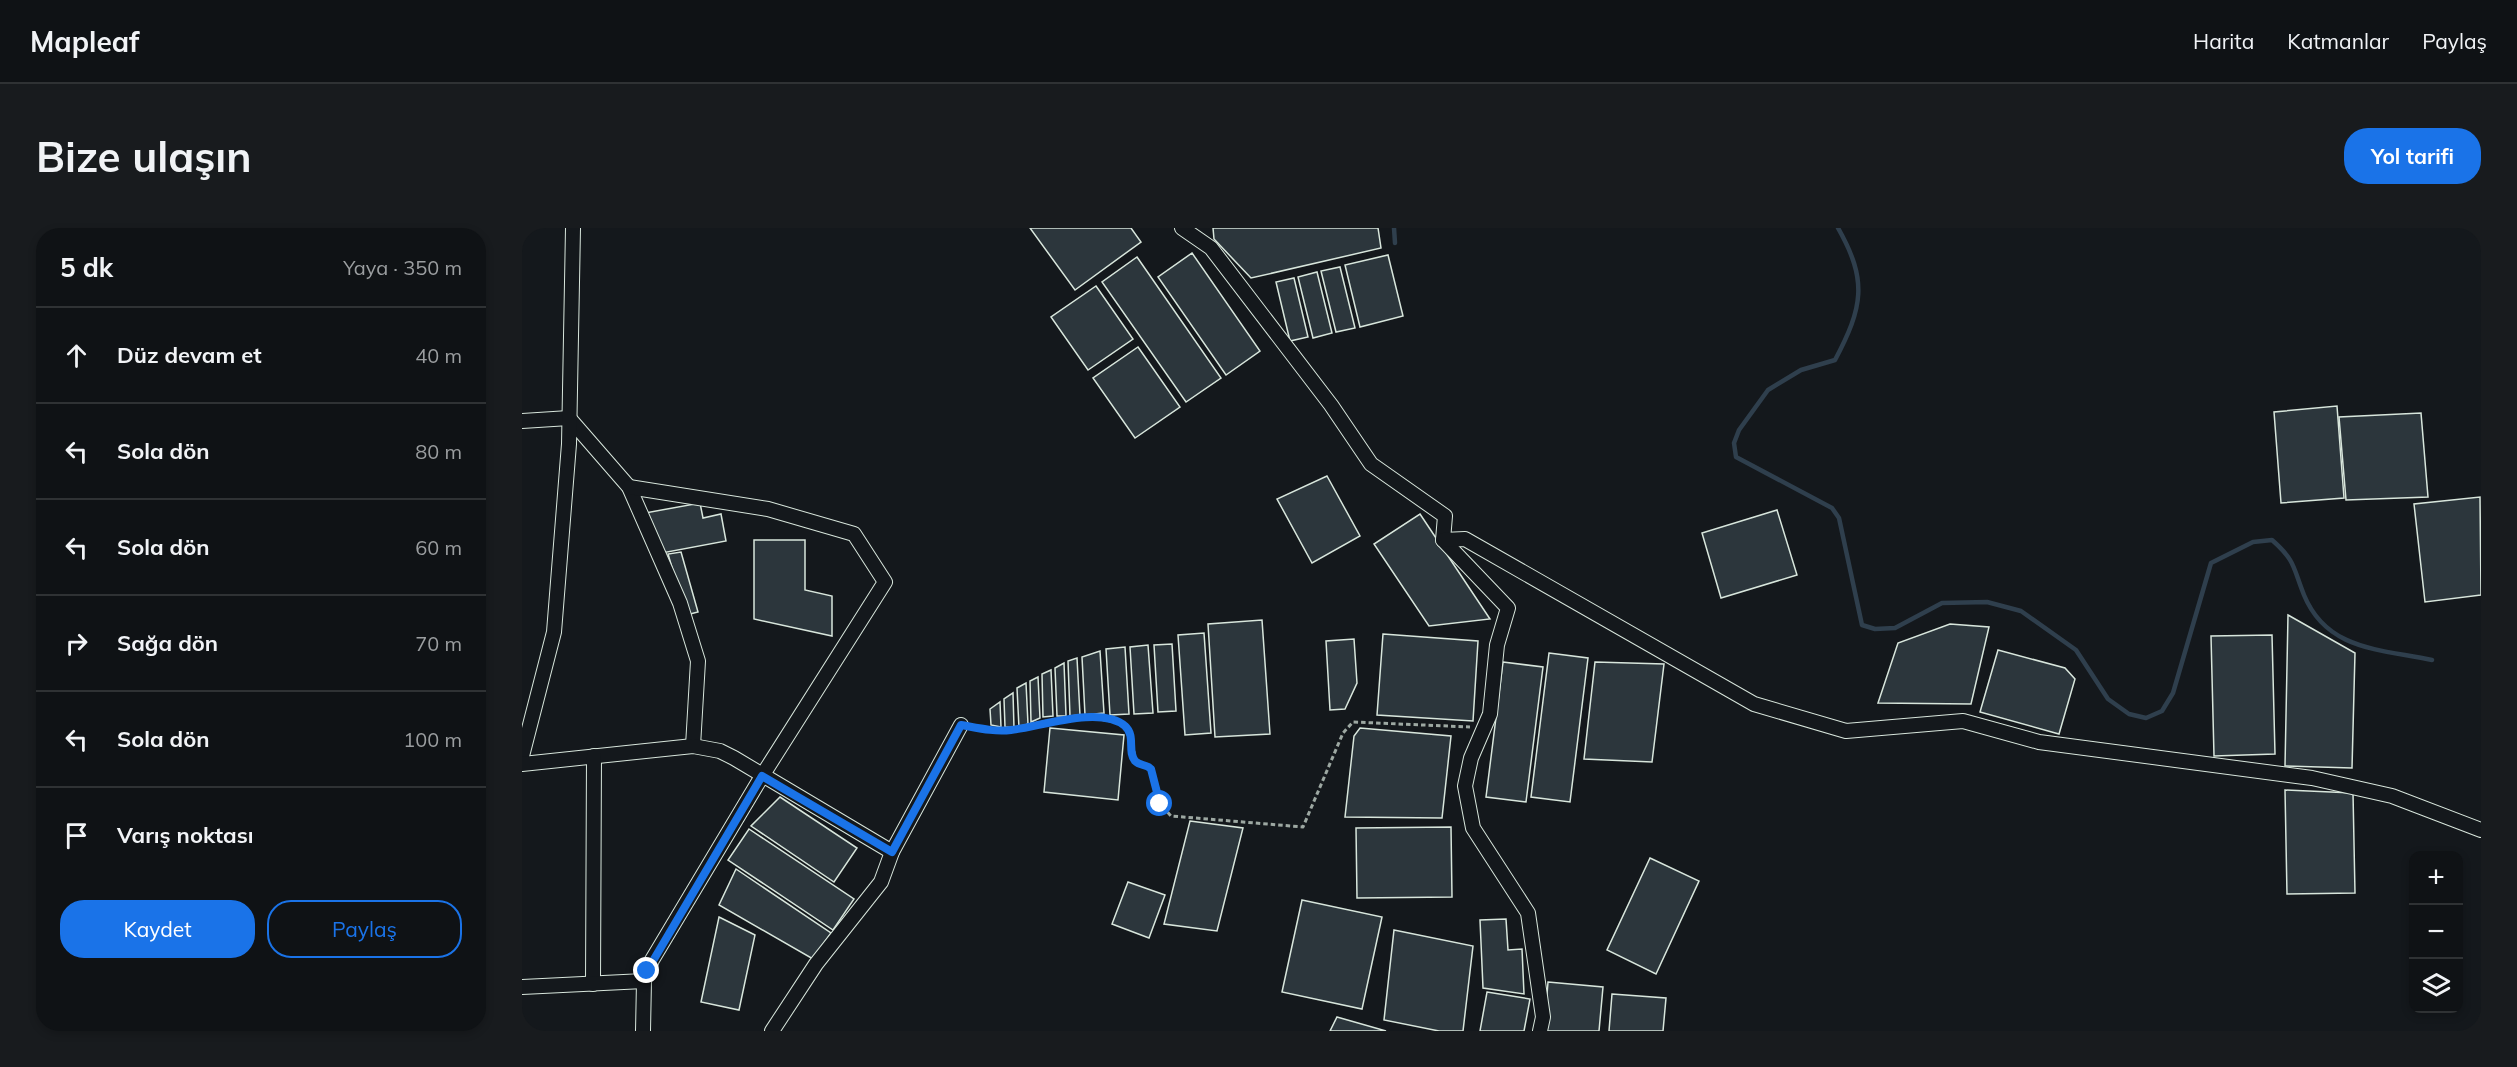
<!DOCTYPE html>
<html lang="tr">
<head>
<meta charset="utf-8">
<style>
  body { margin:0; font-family:Mulish,sans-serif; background:#181b1e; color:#f1f3f6 }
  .controls { position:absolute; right:18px; bottom:18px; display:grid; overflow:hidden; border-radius:12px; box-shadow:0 3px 9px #0003 }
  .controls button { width:54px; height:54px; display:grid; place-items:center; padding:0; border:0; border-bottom:2px solid #2f3234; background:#0f1215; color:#f1f3f6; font:30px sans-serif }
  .stop { position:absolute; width:18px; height:18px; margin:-14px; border:4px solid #1a73e8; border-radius:50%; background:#fff }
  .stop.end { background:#1a73e8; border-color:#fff; box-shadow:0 2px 6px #0008 }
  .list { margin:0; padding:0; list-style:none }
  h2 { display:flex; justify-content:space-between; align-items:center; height:78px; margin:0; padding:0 24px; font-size:26px }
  h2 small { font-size:20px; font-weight:400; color:#9b9ea0 }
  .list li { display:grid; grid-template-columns:39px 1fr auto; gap:18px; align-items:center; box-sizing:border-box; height:96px; padding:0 24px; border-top:2px solid #2f3234 }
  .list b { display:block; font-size:22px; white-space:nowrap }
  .list em { font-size:20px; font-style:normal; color:#9b9ea0 }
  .actions { display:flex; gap:12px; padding:18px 24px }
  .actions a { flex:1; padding:14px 0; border:2px solid #1a73e8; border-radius:24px; text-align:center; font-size:21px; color:#1a73e8 }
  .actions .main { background:#1a73e8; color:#fff }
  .icon { flex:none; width:33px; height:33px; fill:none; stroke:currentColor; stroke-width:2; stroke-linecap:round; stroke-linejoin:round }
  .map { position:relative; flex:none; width:1959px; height:803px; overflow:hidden; border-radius:24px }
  header { display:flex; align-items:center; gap:36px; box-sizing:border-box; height:84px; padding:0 30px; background:#0f1215; border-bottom:2px solid #2f3234 }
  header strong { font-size:28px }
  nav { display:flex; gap:33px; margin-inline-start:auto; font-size:21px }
  .intro { display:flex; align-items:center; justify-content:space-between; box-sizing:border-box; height:144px; padding:0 36px }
  h1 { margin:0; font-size:42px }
  .button { padding:15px 27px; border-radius:24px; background:#1a73e8; color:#fff; font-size:21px; font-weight:700 }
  main { display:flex; gap:36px; padding:0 36px }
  aside { flex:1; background:#0f1215; border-radius:24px; box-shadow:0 3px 9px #0003 }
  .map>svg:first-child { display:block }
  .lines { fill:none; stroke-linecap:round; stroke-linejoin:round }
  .stream { stroke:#2f3f4d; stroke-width:4.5 }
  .building { fill:#2c363c; stroke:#d8e6dc; stroke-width:1.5 }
  .minor-casing { stroke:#d8e6dc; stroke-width:16 }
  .path { stroke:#9da8a2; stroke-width:3; stroke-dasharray:4.5 3; stroke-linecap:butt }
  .minor { stroke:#14181c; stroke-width:14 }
  .route { stroke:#1a73e8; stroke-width:8 }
</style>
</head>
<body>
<header>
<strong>Mapleaf</strong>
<nav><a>Harita</a><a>Katmanlar</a><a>Paylaş</a></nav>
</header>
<div class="intro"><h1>Bize ulaşın</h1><a class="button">Yol tarifi</a></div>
<main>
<aside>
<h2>5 dk<small>Yaya · 350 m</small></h2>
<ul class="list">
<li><svg class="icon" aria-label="ahead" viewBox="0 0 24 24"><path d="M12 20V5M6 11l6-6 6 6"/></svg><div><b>Düz devam et</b></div><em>40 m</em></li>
<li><svg class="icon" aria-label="left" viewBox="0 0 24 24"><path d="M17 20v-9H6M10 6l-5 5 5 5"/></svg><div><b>Sola dön</b></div><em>80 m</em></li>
<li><svg class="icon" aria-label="left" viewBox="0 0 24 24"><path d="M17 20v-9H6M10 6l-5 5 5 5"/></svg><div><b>Sola dön</b></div><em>60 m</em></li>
<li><svg class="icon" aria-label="right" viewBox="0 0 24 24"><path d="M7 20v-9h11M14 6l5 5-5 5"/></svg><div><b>Sağa dön</b></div><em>70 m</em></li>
<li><svg class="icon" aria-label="left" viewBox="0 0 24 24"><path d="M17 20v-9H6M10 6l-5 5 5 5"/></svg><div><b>Sola dön</b></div><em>100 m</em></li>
<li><svg class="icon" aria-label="arrive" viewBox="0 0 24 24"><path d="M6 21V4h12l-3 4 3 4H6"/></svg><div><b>Varış noktası</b></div></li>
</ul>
<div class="actions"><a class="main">Kaydet</a><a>Paylaş</a></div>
</aside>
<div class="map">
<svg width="1959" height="803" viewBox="0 0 1959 803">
  <rect width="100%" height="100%" fill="#14181c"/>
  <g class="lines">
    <!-- stream -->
    <g class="stream">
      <polyline points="872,0 873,15"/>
      <path d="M 1316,0 C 1346,53 1341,79 1313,132 L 1279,142 L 1246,162 L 1217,202 L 1212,215 L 1214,229 L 1310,280 L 1317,290 L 1340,397 L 1353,401 L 1373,400 L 1420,375 L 1465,374 L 1499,383 L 1554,422 L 1586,471 L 1607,486 L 1624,490 L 1640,483 L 1651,465 L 1689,335 L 1731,314 L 1750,312 C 1774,333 1771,340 1782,367 C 1805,423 1859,421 1910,432"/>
    </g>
  </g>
  <!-- building -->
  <g class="building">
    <polygon points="508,0 609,0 619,14 553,62"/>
    <polygon points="691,0 856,0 859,20 729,50 692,11"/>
    <polygon points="670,25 738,123 704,147 636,49"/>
    <polygon points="866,27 881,88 838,99 823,37"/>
    <polygon points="615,29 699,150 664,174 580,54"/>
    <polygon points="818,39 833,100 814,104 799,43"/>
    <polygon points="795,44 810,105 791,110 776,49"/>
    <polygon points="772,50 786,109 768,113 754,54"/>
    <polygon points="574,58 611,111 566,142 529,89"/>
    <polygon points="616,119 658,179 613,210 571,150"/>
    <polygon points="1815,178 1822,270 1759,275 1752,184"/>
    <polygon points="1899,185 1906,269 1824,272 1817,189"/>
    <polygon points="805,248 838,308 790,335 755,271"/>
    <polygon points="1958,269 1959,367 1903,374 1892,276"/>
    <polygon points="178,275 181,290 199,286 204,313 140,325 123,285"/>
    <polygon points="1255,282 1275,347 1199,370 1180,305"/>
    <polygon points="898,286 968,391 907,398 852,316"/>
    <polygon points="232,312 283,312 283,362 310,368 310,408 232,391"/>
    <polygon points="159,324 176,384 164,387 146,326"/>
    <polygon points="1766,387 1833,425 1830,540 1763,538"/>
    <polygon points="740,392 748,506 693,509 686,396"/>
    <polygon points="1428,396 1467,399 1449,476 1356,475 1376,415"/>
    <polygon points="682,405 689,505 663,507 656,407"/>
    <polygon points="861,406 956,413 951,493 855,487"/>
    <polygon points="1750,407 1753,526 1692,528 1689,408"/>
    <polygon points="832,411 835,455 823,481 808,482 804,413"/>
    <polygon points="650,416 654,483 636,484 632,417"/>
    <polygon points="626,417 631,485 612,486 608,419"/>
    <polygon points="603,419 607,486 588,487 584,421"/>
    <polygon points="1476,422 1543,440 1553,451 1537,506 1458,484"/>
    <polygon points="578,423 582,485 563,487 560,429"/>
    <polygon points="1027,425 1066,430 1048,574 1009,569"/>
    <polygon points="555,430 558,487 548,488 546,433"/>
    <polygon points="981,434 1021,439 1004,574 964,569"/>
    <polygon points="1073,434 1142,436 1130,534 1062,531"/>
    <polygon points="542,435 544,488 535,488 533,440"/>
    <polygon points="529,442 531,488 521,489 520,446"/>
    <polygon points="516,449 518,490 509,494 508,453"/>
    <polygon points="504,455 506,496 497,500 495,460"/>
    <polygon points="491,465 492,500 483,499 482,471"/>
    <polygon points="478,474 479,499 469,497 468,481"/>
    <polygon points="528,500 602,507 596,572 522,564"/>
    <polygon points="838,500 929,508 920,590 823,589 832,508"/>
    <polygon points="1763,562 1831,565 1833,665 1765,666"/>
    <polygon points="258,569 335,620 312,654 229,598"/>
    <polygon points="668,593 721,600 695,703 642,696"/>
    <polygon points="929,599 930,669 835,670 834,600"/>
    <polygon points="227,601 332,671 311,702 206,632"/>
    <polygon points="1128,630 1177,653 1134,746 1085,722"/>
    <polygon points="214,641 309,705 291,731 197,677"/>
    <polygon points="606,654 643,667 627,710 590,696"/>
    <polygon points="780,672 860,689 840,781 760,764"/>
    <polygon points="197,689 233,707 217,782 179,774"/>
    <polygon points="984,691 986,722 1000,721 1002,766 961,760 958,692"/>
    <polygon points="872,702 951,718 941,803 917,803 862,792"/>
    <polygon points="1026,754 1081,759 1077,803 1022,803"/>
    <polygon points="965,764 1008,771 1002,803 958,803"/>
    <polygon points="1090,766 1144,770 1141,803 1087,803"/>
    <polygon points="815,789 864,803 808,803"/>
  </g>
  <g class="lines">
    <!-- minor casing -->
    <g class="minor-casing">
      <g id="minor">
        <polyline points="660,0 689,20 809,177 849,236 923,288 921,312 986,380 975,417 968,486 949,530 943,558 951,600 1006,685 1021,789 1018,803"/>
        <polyline points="0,193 47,190 107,259 158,375 176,433 171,518"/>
        <polyline points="107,259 246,281 332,306 363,354 240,548 130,732 122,753 121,803"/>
        <polyline points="921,312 943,311 1232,476 1324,503 1441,493 1517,514 1790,550 1870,568 1959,602"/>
        <polyline points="0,528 32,404 47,216 51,0"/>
        <polyline points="0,536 171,518 198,523 212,530 370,624"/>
        <polyline points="71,756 72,528"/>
        <polyline points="0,759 122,753"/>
        <polyline points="250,803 294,736 359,654 370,624 439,497"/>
      </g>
    </g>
    <!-- path -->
    <path class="path" d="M 453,499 C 489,505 503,496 537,491 C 557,488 579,491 599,495 L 610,508 L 613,533 L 629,541 L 638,576 L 649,588 L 781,599 L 821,505 L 831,494 L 948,499"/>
    <!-- minor -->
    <use href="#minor" class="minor"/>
  </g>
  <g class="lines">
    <!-- route -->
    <path class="route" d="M 125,743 L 240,548 L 370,624 L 439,497 C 456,500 472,504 489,502 C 517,499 578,477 603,498 C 614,508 605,523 613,533 C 618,538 624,536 629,541 L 638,576"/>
  </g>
</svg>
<div class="controls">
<button>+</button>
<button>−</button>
<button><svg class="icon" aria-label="layers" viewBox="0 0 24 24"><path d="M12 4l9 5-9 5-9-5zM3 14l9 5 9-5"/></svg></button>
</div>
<div class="stop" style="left:638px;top:576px"></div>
<div class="stop end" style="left:125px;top:743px"></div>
</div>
</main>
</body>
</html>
